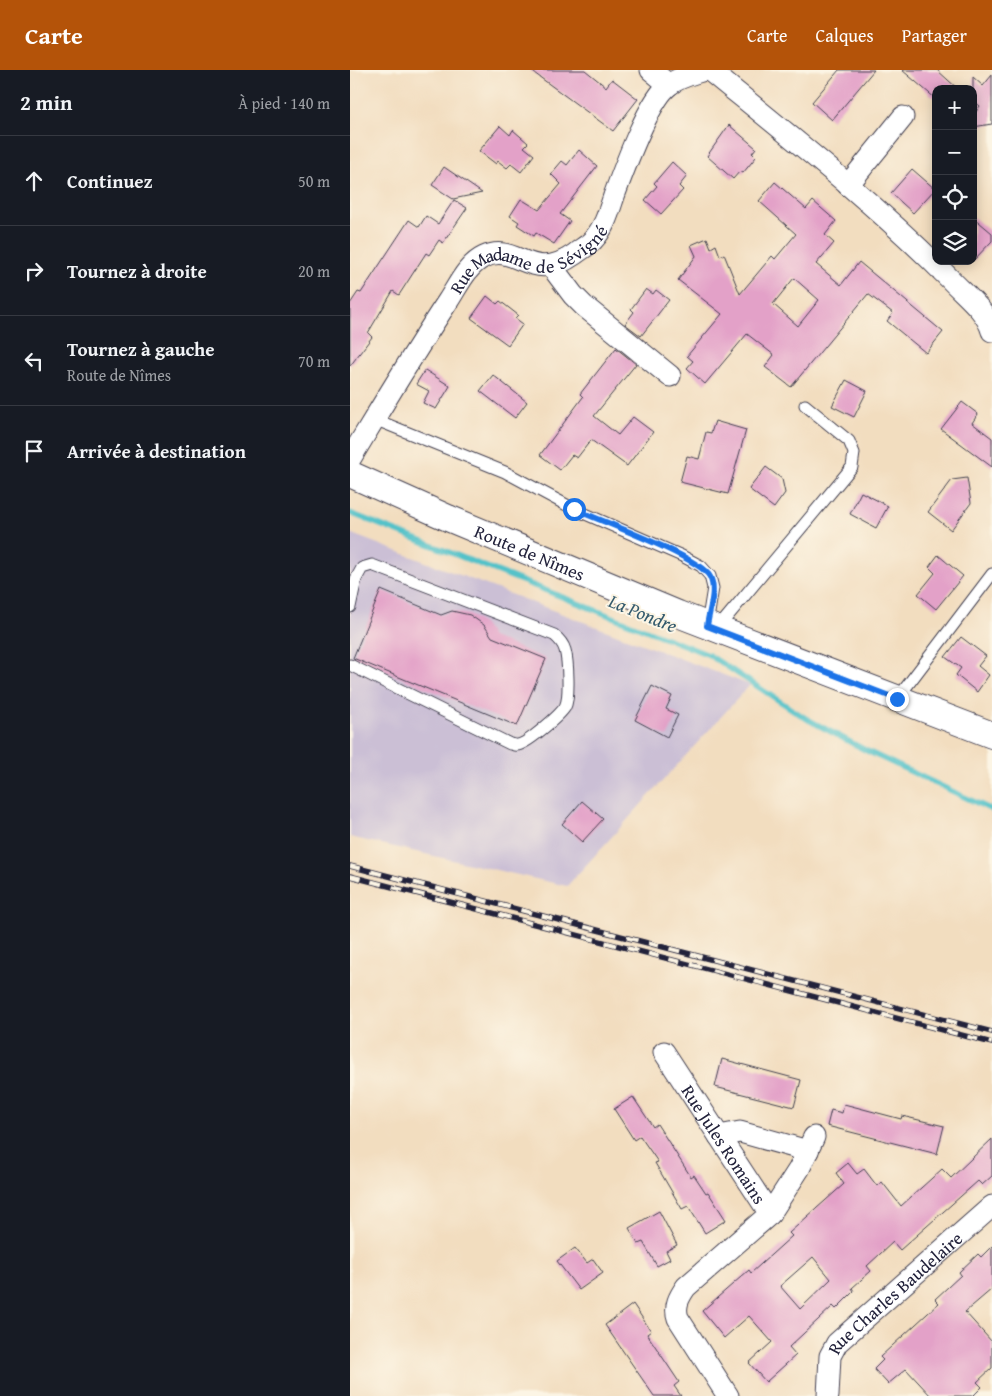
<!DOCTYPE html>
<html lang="fr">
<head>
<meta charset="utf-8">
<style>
  body { margin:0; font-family:"Gentium Book Plus",serif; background:#20242c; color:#f1f3f6 }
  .controls { position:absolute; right:15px; top:15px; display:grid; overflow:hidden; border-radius:10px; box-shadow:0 2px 12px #0003 }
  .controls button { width:45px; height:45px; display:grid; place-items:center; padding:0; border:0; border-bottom:1px solid #363941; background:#171b24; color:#f1f3f6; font:25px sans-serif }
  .stop { position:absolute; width:15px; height:15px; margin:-11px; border:4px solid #1a73e8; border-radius:50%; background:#fff }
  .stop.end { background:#1a73e8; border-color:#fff; box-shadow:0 1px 5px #0008 }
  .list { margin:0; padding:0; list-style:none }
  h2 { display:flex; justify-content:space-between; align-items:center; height:65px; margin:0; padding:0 20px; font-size:21px }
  h2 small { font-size:16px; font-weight:400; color:#9ea1a6 }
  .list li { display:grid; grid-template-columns:32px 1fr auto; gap:15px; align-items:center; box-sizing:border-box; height:90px; padding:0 20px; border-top:1px solid #363941 }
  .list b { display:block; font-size:19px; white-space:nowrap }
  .list p { margin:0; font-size:16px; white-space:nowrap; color:#9ea1a6 }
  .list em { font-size:16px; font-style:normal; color:#9ea1a6 }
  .icon { flex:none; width:28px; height:28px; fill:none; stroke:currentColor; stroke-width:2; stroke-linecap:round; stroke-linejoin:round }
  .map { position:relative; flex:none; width:642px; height:1326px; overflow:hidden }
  header { display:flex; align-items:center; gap:30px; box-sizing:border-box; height:70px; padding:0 25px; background:#b45309; color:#fff }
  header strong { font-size:24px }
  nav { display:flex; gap:28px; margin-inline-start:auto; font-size:18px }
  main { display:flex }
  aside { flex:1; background:#171b24 }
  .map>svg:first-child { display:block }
  .industrial { fill:#cbbfd5 }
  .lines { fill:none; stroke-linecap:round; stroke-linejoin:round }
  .stream { stroke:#54c2c9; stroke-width:5.5 }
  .building { fill:#e3a1c8; fill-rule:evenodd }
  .service-casing { stroke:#413e4f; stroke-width:13 }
  .minor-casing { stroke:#413e4f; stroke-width:23 }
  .tertiary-casing { stroke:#413e4f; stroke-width:28 }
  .service { stroke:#fff; stroke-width:11 }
  .minor { stroke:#fff; stroke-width:21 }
  .tertiary { stroke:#fff; stroke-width:26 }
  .rail-casing { stroke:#22223b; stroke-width:5.5 }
  .rail { stroke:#fcf5e5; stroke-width:4; stroke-dasharray:11; stroke-linecap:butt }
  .route { stroke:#1a73e8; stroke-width:6 }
  .labels { text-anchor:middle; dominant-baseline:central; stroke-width:4; stroke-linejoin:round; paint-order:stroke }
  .street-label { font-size:18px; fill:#22223b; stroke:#fcf5e5 }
  .water-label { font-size:19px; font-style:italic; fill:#345a6d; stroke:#fcf5e5 }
</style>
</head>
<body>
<header>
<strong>Carte</strong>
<nav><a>Carte</a><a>Calques</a><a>Partager</a></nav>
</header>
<main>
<aside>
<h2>2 min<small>À pied · 140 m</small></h2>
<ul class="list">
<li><svg class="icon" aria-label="ahead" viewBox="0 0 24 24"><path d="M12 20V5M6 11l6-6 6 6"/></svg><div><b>Continuez</b></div><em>50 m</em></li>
<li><svg class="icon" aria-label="right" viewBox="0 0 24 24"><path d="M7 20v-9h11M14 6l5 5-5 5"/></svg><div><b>Tournez à droite</b></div><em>20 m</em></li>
<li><svg class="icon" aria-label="left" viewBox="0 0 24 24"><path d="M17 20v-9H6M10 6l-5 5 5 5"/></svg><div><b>Tournez à gauche</b><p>Route de Nîmes</p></div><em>70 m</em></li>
<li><svg class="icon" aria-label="arrive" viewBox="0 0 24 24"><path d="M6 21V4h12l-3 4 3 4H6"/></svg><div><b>Arrivée à destination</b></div></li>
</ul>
</aside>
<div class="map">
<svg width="642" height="1326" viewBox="0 0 642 1326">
  <rect width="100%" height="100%" fill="#fcf5e5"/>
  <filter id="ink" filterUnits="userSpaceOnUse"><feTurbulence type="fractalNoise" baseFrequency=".02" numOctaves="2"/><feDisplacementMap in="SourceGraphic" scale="10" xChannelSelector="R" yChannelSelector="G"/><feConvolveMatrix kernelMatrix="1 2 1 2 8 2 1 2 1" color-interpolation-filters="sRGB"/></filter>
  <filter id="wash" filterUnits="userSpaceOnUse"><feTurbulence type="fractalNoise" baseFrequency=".0096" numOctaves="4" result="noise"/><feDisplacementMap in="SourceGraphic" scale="20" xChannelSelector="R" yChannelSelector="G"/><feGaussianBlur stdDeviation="1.12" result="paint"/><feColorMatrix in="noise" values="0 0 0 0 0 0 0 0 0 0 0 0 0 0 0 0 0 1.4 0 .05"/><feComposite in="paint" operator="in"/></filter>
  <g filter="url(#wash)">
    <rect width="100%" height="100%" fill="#f2ddbf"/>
    <!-- industrial -->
    <polygon class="industrial" points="0,463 7,466 400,615 217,816 0,767"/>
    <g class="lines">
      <!-- stream -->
      <polyline class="stream" points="0,443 359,585 457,649 517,681 642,740"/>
    </g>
    <g id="blocks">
      <!-- building -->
      <g class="building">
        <polygon points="180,0 235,0 256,17 262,9 288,29 263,61"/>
        <polygon points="489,0 524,0 482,50 462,32"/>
        <polygon points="552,0 587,0 608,19 586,19 586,29"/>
        <polygon points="642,5 642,54 623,57 623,46 630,36 623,30 623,7 633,16"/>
        <polygon points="379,55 406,78 402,83 406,87 393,103 390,101 383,109 357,86"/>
        <polygon points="150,56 160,65 163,60 178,73 174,77 184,85 171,102 161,94 157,98 148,91 146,94 129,81"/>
        <polygon points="229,80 247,96 210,144 220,151 204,174 186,163 184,166 167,155 169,152 160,146 171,129 189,140 211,114 201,104 212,91 217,95"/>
        <polygon points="322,92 337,106 329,116 333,120 311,144 295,130 307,116 304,113"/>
        <polygon points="94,97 132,123 103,129 82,115"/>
        <polygon points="562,99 585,119 563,143 541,123"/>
        <path d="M 425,112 L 456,139 L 463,131 L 486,151 L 475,165 L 484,173 L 466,194 L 491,215 L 509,192 L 593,262 L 576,283 L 537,251 L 543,243 L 518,224 L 441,317 L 415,297 L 424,285 L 397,264 L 355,314 L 337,298 L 343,291 L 337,286 L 372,244 L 328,210 L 346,186 L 341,175 L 357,168 L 361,178 L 366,175 L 370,186 L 374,184 L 390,224 L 422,186 L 425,189 L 446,164 L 409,131 ZM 444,208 L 469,230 L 448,256 L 423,234 Z"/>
        <polygon points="104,130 117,138 93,173 89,170 79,185 76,183 49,225 43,221 18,263 22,267 0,296 0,234 8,222 11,223 59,150 69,157 76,146 88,154"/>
        <polygon points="623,147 642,163 642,171 623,191"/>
        <polygon points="296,219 303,224 306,220 319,230 291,266 275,254 284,242 281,239"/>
        <polygon points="137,226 147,234 150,231 168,245 165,248 173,254 158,275 121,248"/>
        <polygon points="266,278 286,294 244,346 268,365 283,347 303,362 277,396 241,370 227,388 222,385 210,400 190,385 233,327 230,324"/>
        <polygon points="75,300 100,316 86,339 73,333 79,321 66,314"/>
        <polygon points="143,305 177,332 165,348 130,321"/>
        <polygon points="496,310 517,321 504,347 482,336"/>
        <polygon points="612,332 628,344 622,353 642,368 642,397 591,359"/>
        <polygon points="365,351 396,360 378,424 330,412 337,386 349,389 356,362 361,363"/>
        <polygon points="416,397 432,409 435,423 424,438 399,419"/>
        <polygon points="617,408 621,433 601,460 578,442 602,410"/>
        <polygon points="511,422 538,436 526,458 500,444"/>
        <polygon points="588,485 613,506 586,539 568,524 585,503 579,497"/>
        <polygon points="31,520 91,545 102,541 120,545 134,555 142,567 196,589 167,656 3,588"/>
        <polygon points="611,567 636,586 628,596 639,605 627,622 606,605 611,598 595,587"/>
        <polygon points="302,616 322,626 316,639 328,645 317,667 285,650"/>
        <polygon points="232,731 253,749 232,772 212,754"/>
        <polygon points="372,989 451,1010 444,1037 365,1017"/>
        <polygon points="283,1027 303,1057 307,1054 341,1107 344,1105 356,1123 358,1122 376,1150 355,1163 338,1136 332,1139 305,1093 308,1092 290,1066 284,1070 264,1039"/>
        <polygon points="494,1034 551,1049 552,1046 594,1056 587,1084 477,1056 481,1040 492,1043"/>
        <path d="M 642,1069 L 642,1106 L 632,1115 L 628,1111 L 550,1180 L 543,1172 L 517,1196 L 521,1201 L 502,1218 L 504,1221 L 486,1239 L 483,1236 L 439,1277 L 446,1285 L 416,1312 L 399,1293 L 422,1272 L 399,1246 L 374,1268 L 352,1241 L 399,1200 L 401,1203 L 442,1166 L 439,1163 L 494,1114 L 486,1103 L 498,1093 L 507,1104 L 514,1099 L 527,1116 L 532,1112 L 551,1136 L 592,1099 L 601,1108 ZM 463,1187 L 481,1209 L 450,1239 L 430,1216 Z"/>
        <polygon points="309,1141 327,1175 316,1181 320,1189 307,1196 293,1172 288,1174 279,1158"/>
        <polygon points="642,1176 642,1219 615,1242 642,1272 642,1298 627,1312 632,1317 623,1326 581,1326 556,1299 538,1314 524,1299 533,1290 530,1287 589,1233 585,1229 611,1205 609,1202 628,1184 631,1187"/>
        <polygon points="225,1178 237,1193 243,1189 253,1203 229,1220 207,1191"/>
        <polygon points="283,1234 301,1261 297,1264 329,1312 324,1316 331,1326 304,1326 255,1255"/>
      </g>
    </g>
  </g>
  <g filter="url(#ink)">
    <use href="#blocks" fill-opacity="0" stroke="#413e4f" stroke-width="1"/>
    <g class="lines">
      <!-- service casing -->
      <g class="service-casing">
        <g id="service">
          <polyline points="24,349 155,402 224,439 332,486 351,496 360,506 363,518 357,555"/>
          <path d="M 0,537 L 6,509 L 12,498 L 22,495 L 204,565 C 209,569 213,573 215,580 C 218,590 220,628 215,637 C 210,645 176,675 167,675 C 165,676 162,674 160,674 L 0,595"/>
          <polyline points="367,559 502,397 504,383 499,371 455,335"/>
          <polyline points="547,629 642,504"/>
        </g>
      </g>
      <!-- minor casing -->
      <g class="minor-casing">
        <g id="minor">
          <polyline points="301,0 319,15"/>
          <path d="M 359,0 C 441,67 525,133 600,209 C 615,225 636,240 642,261"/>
          <polyline points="498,115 553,47"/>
          <polyline points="202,197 223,225 234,236 320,306"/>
          <path id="s1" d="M 0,389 C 32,336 64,282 98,231 C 108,216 117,195 134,187 C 167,171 180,216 225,184 C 231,179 239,175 243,170 C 255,157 259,141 264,126 C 274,99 298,31 319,15 C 329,7 342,4 354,0"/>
          <path id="s2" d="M 314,982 L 420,1144 L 336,1217 C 329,1227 324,1236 328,1248 L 378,1326"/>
          <polyline points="369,1066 390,1062 458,1081"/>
          <polyline points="420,1144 449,1099 464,1067"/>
          <path id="s3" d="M 478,1326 L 480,1286 L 487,1273 L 642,1136"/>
        </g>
      </g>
      <!-- tertiary casing -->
      <g class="tertiary-casing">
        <g id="tertiary">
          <path id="s4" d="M 0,404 L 98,448 L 328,544 L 642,665"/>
        </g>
      </g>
      <!-- service -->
      <use href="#service" class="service"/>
      <!-- minor -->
      <use href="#minor" class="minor"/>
      <!-- tertiary -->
      <use href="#tertiary" class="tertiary"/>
      <!-- rail casing -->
      <g class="rail-casing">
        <g id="rail">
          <polyline points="0,796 642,962"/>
          <polyline points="0,806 642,973"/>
        </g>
      </g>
      <!-- rail -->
      <use href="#rail" class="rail"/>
    </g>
  </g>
  <g class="lines" filter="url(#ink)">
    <!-- route -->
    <path class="route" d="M 224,439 C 249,450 350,487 360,507 C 367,520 359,541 357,556 L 547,629"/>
  </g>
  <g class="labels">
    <!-- street labels -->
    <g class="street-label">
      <text stroke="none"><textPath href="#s1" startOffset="288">Rue Madame de Sévigné</textPath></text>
      <text stroke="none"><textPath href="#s4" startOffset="196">Route de Nîmes</textPath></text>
      <text stroke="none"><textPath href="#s2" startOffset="110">Rue Jules Romains</textPath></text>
      <text stroke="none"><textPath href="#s3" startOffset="131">Rue Charles Baudelaire</textPath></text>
    </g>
    <!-- water labels -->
    <g class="water-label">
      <text transform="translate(293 543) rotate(22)">La Pondre</text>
    </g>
  </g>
</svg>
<div class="controls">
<button>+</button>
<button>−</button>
<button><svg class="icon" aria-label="locate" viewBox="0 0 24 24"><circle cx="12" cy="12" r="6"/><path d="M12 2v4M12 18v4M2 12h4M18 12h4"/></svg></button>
<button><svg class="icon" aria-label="layers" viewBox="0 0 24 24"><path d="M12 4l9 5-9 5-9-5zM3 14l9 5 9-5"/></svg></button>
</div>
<div class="stop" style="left:224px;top:439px"></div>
<div class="stop end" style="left:547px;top:629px"></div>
</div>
</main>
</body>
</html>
